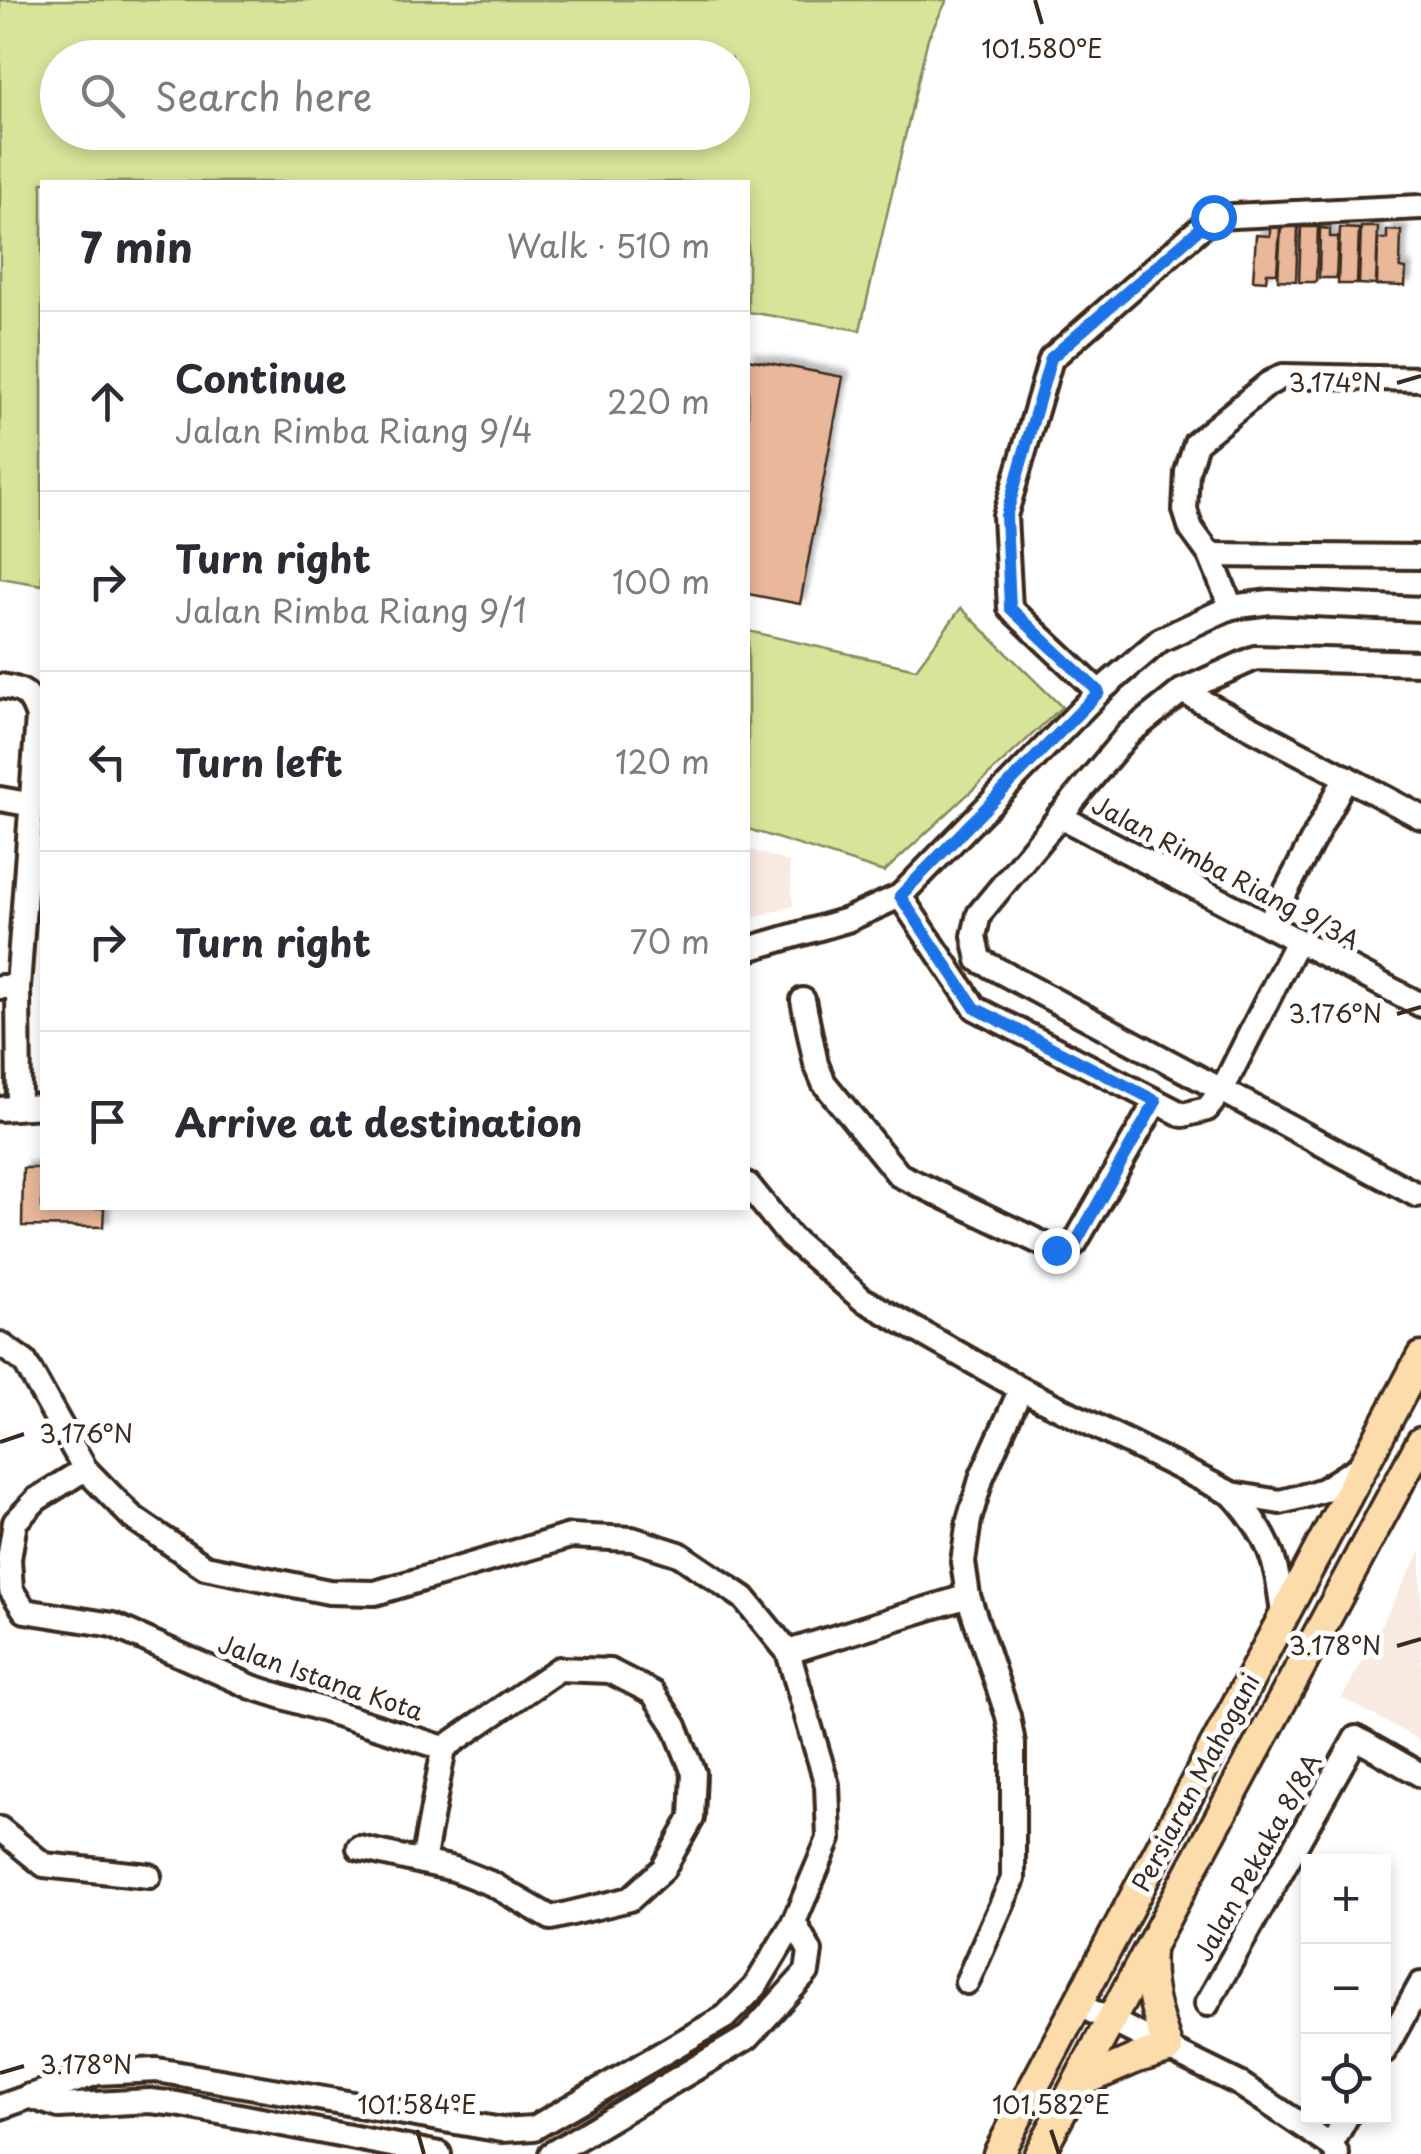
<!DOCTYPE html>
<html lang="en">
<head>
<meta charset="utf-8">
<style>
  body { margin:0; font-family:"Playpen Sans",sans-serif; background:#f2f2f3; color:#2b2b33 }
  .controls { position:absolute; right:30px; bottom:30px; display:grid; overflow:hidden; border-radius:0px; box-shadow:0 5px 15px #0003 }
  .controls button { width:90px; height:90px; display:grid; place-items:center; padding:0; border:0; border-bottom:2px solid #e1e1e2; background:#fff; color:#2b2b33; font:50px sans-serif }
  .stop { position:absolute; width:30px; height:30px; margin:-22px; border:8px solid #1a73e8; border-radius:50%; background:#fff }
  .stop.end { background:#1a73e8; border-color:#fff; box-shadow:0 2px 10px #0008 }
  .list { margin:0; padding:0; list-style:none }
  h2 { display:flex; justify-content:space-between; align-items:center; height:130px; margin:0; padding:0 40px; font-size:42px }
  h2 small { font-size:32px; font-weight:400; color:#7c7c81 }
  .list li { display:grid; grid-template-columns:65px 1fr auto; gap:30px; align-items:center; box-sizing:border-box; height:180px; padding:0 40px; border-top:2px solid #e1e1e2 }
  .list b { display:block; font-size:38px; white-space:nowrap }
  .list p { margin:0; font-size:32px; white-space:nowrap; color:#7c7c81 }
  .list em { font-size:32px; font-style:normal; color:#7c7c81 }
  .icon { flex:none; width:55px; height:55px; fill:none; stroke:currentColor; stroke-width:2; stroke-linecap:round; stroke-linejoin:round }
  .map { position:relative; flex:none; width:1421px; height:2154px; overflow:hidden }
  .search { position:absolute; background:#fff; box-shadow:0 5px 15px #0003; left:40px; top:40px; width:710px; height:110px; display:flex; align-items:center; gap:25px; box-sizing:border-box; padding:0 35px; border-radius:55px; color:#7c7c81; font-size:38px }
  .panel { position:absolute; background:#fff; box-shadow:0 5px 15px #0003; left:40px; top:180px; width:710px; height:1030px; border-radius:0px }
  .map>svg:first-child { display:block }
  .built { fill:#f8e9e1 }
  .green { fill:#d6e599; stroke:#88885c; stroke-width:2.5; fill-rule:evenodd }
  .building { fill:#e9b79a; stroke:#3b2a1e; stroke-width:2.5; filter:url(#shadow) }
  .lines { fill:none; stroke-linecap:round; stroke-linejoin:round }
  .minor-casing { stroke:#3b2a1e; stroke-width:30 }
  .major-casing { stroke:#3b2a1e; stroke-width:35 }
  .minor { stroke:#fff; stroke-width:22 }
  .major { stroke:#fddcac; stroke-width:28 }
  .route { stroke:#1a73e8; stroke-width:12 }
  .ticks { fill:none; stroke:#3b2a1e; stroke-width:4 }
  .labels { text-anchor:middle; dominant-baseline:central; stroke-width:10; stroke-linejoin:round; paint-order:stroke }
  .street-label { font-size:25px; fill:#3b2a1e; stroke:#fff }
  .ticks-label { font-size:25px; text-anchor:middle; fill:#3b2a1e; stroke:#fff; stroke-width:10; stroke-linejoin:round; paint-order:stroke }
</style>
</head>
<body>
<div class="map">
<svg width="1421" height="2154" viewBox="0 0 1421 2154">
  <defs>
    <filter id="shadow"><feDropShadow dx="5.5" dy="-5.5" stdDeviation="2.5" flood-color="#0004"/></filter>
  </defs>
  <rect width="100%" height="100%" fill="#fff"/>
  <filter id="ink" filterUnits="userSpaceOnUse"><feTurbulence type="fractalNoise" baseFrequency=".01" numOctaves="2"/><feDisplacementMap in="SourceGraphic" scale="20" xChannelSelector="R" yChannelSelector="G"/><feConvolveMatrix kernelMatrix="1 2 1 2 8 2 1 2 1" color-interpolation-filters="sRGB"/></filter>
  <g filter="url(#ink)">
    <!-- built -->
    <g class="built">
      <polygon points="748,849 789,862 793,906 748,919"/>
      <polygon points="1421,1551 1421,1741 1342,1698"/>
    </g>
    <!-- green -->
    <g class="green">
      <path d="M 0,0 L 947,0 L 928,38 L 860,330 L 748,312 L 748,182 L 42,182 L 42,585 L 0,578 ZM 58,58 L 732,58 L 732,132 L 58,132 Z"/>
      <polygon points="961,608 1062,707 884,872 748,829 748,631 916,669"/>
    </g>
    <!-- building -->
    <g class="building">
      <polygon points="1281,226 1298,227 1296,281 1278,280"/>
      <polygon points="1270,227 1280,228 1277,273 1267,273 1266,281 1253,280 1256,235 1270,236"/>
      <polygon points="1301,227 1318,227 1316,282 1299,282"/>
      <polygon points="1361,227 1378,227 1376,285 1359,284"/>
      <polygon points="1320,228 1330,229 1330,237 1338,237 1336,278 1319,278"/>
      <polygon points="1340,228 1359,229 1357,284 1338,284"/>
      <polygon points="1387,230 1401,231 1400,268 1406,269 1405,286 1377,285 1378,239 1387,239"/>
      <polygon points="748,359 843,377 800,604 748,594"/>
      <polygon points="42,1148 42,1208 104,1208 103,1227 22,1226 23,1168 42,1168"/>
    </g>
    <g class="lines">
      <!-- minor casing -->
      <g class="minor-casing">
        <g id="minor">
          <polyline points="1210,555 1421,557"/>
          <polyline points="1231,607 1210,555 1191,529 1185,510 1187,472 1196,443 1268,384 1283,376 1421,379"/>
          <path d="M 0,686 C 24,689 31,694 38,717 L 18,987 L 0,987"/>
          <polyline points="1182,691 1421,817"/>
          <polyline points="1099,692 1010,608 1005,516 1051,359 1213,217 1421,207"/>
          <polyline points="0,799 33,805"/>
          <polyline points="1059,816 1421,1005"/>
          <polyline points="900,896 975,1008 1183,1115 1207,1109 1222,1090 1297,941"/>
          <polyline points="1268,925 1346,777"/>
          <polyline points="748,949 847,920 900,896 1099,692 1160,640 1231,607 1270,602 1421,609"/>
          <polyline points="18,987 19,1106"/>
          <polyline points="803,1000 816,1064 824,1083 899,1175 1056,1250 1067,1250 1075,1243 1156,1101"/>
          <polyline points="0,1109 42,1106"/>
          <polyline points="748,1185 790,1237 862,1299 1021,1389 1232,1494 1280,1502 1304,1496 1323,1490 1364,1464"/>
          <polyline points="1417,1195 979,960 974,936 979,914 1128,734 1182,691 1255,658 1421,663"/>
          <polyline points="0,1344 25,1362 85,1469 132,1517 205,1567 329,1592 375,1593 570,1536 632,1539 679,1554 744,1598 788,1652 827,1785 829,1839 794,1922 755,1987 725,2017 534,2128 502,2130 157,2070 97,2073 0,2107"/>
          <polyline points="85,1469 37,1499 15,1522 9,1559 11,1590 25,1611 113,1625 252,1687 444,1748 559,1669 610,1671 653,1693 675,1726 694,1773 692,1818 663,1869 630,1899 551,1918 492,1884 454,1869 359,1848"/>
          <path d="M 1232,1494 C 1270,1536 1278,1562 1283,1617"/>
          <polyline points="788,1652 968,1596"/>
          <polyline points="0,1829 44,1865 149,1876"/>
          <polyline points="423,1862 444,1748"/>
          <polyline points="967,1982 1013,1879 1013,1744 1008,1716 968,1596 963,1562 969,1520 982,1476 1021,1389"/>
          <polyline points="1077,2004 1240,2084 1331,2145 1337,2154"/>
          <polyline points="1207,2004 1356,1738 1421,1775"/>
          <polyline points="1384,2051 1421,1984"/>
          <polyline points="29,2096 59,2106 150,2101 177,2104 439,2154"/>
          <polyline points="1331,2145 1347,2116"/>
          <polyline points="551,2154 748,2037 807,1972 810,1951 794,1922"/>
        </g>
      </g>
      <!-- major casing -->
      <g class="major-casing">
        <g id="major">
          <path d="M 1077,2084 L 1137,2058 L 1168,2049 C 1157,2016 1147,1987 1150,1951"/>
          <polyline points="998,2154 1421,1357"/>
          <polyline points="1039,2154 1421,1442"/>
        </g>
      </g>
      <!-- minor -->
      <use href="#minor" class="minor"/>
      <!-- major -->
      <use href="#major" class="major"/>
    </g>
  </g>
  <g class="lines" filter="url(#ink)">
    <!-- route -->
    <polyline class="route" points="1056,1250 1067,1250 1075,1244 1156,1101 975,1008 900,896 1099,692 1010,608 1006,516 1051,358 1213,217"/>
  </g>
  <!-- ticks -->
  <path class="ticks" d="M 1035,0 L 1042,24M 1397,383 L 1421,376M 1397,1014 L 1421,1007M 0,1442 L 24,1434M 1397,1646 L 1421,1639M 0,2073 L 24,2066M 417,2130 L 424,2154M 1051,2130 L 1059,2154"/>
  <g class="labels">
    <!-- street labels -->
    <g class="street-label">
      <text transform="translate(1226 872) rotate(28)">Jalan Rimba Riang 9/3A</text>
      <text transform="translate(321 1677) rotate(19)">Jalan Istana Kota</text>
      <text transform="translate(1195 1782) rotate(-62)">Persiaran Mahogani</text>
      <text transform="translate(1257 1857) rotate(-61)">Jalan Pekaka 8/8A</text>
    </g>
  </g>
  <g class="ticks-label">
    <text x="1042" y="58">101.580°E</text>
    <text x="1335" y="392">3.174°N</text>
    <text x="1335" y="1023">3.176°N</text>
    <text x="86" y="1443">3.176°N</text>
    <text x="1335" y="1655">3.178°N</text>
    <text x="86" y="2074">3.178°N</text>
    <text x="417" y="2114">101.584°E</text>
    <text x="1051" y="2114">101.582°E</text>
  </g>
</svg>
<div class="controls">
<button>+</button>
<button>−</button>
<button><svg class="icon" aria-label="locate" viewBox="0 0 24 24"><circle cx="12" cy="12" r="6"/><path d="M12 2v4M12 18v4M2 12h4M18 12h4"/></svg></button>
</div>
<div class="stop" style="left:1213px;top:217px"></div>
<div class="stop end" style="left:1056px;top:1250px"></div>
<div class="search"><svg class="icon" aria-label="search" viewBox="0 0 24 24"><circle cx="10" cy="10" r="6"/><path d="M15 15l6 6"/></svg>Search here</div>
<section class="panel">
<h2>7 min<small>Walk · 510 m</small></h2>
<ul class="list">
<li><svg class="icon" aria-label="ahead" viewBox="0 0 24 24"><path d="M12 20V5M6 11l6-6 6 6"/></svg><div><b>Continue</b><p>Jalan Rimba Riang 9/4</p></div><em>220 m</em></li>
<li><svg class="icon" aria-label="right" viewBox="0 0 24 24"><path d="M7 20v-9h11M14 6l5 5-5 5"/></svg><div><b>Turn right</b><p>Jalan Rimba Riang 9/1</p></div><em>100 m</em></li>
<li><svg class="icon" aria-label="left" viewBox="0 0 24 24"><path d="M17 20v-9H6M10 6l-5 5 5 5"/></svg><div><b>Turn left</b></div><em>120 m</em></li>
<li><svg class="icon" aria-label="right" viewBox="0 0 24 24"><path d="M7 20v-9h11M14 6l5 5-5 5"/></svg><div><b>Turn right</b></div><em>70 m</em></li>
<li><svg class="icon" aria-label="arrive" viewBox="0 0 24 24"><path d="M6 21V4h12l-3 4 3 4H6"/></svg><div><b>Arrive at destination</b></div></li>
</ul>
</section>
</div>
</body>
</html>
